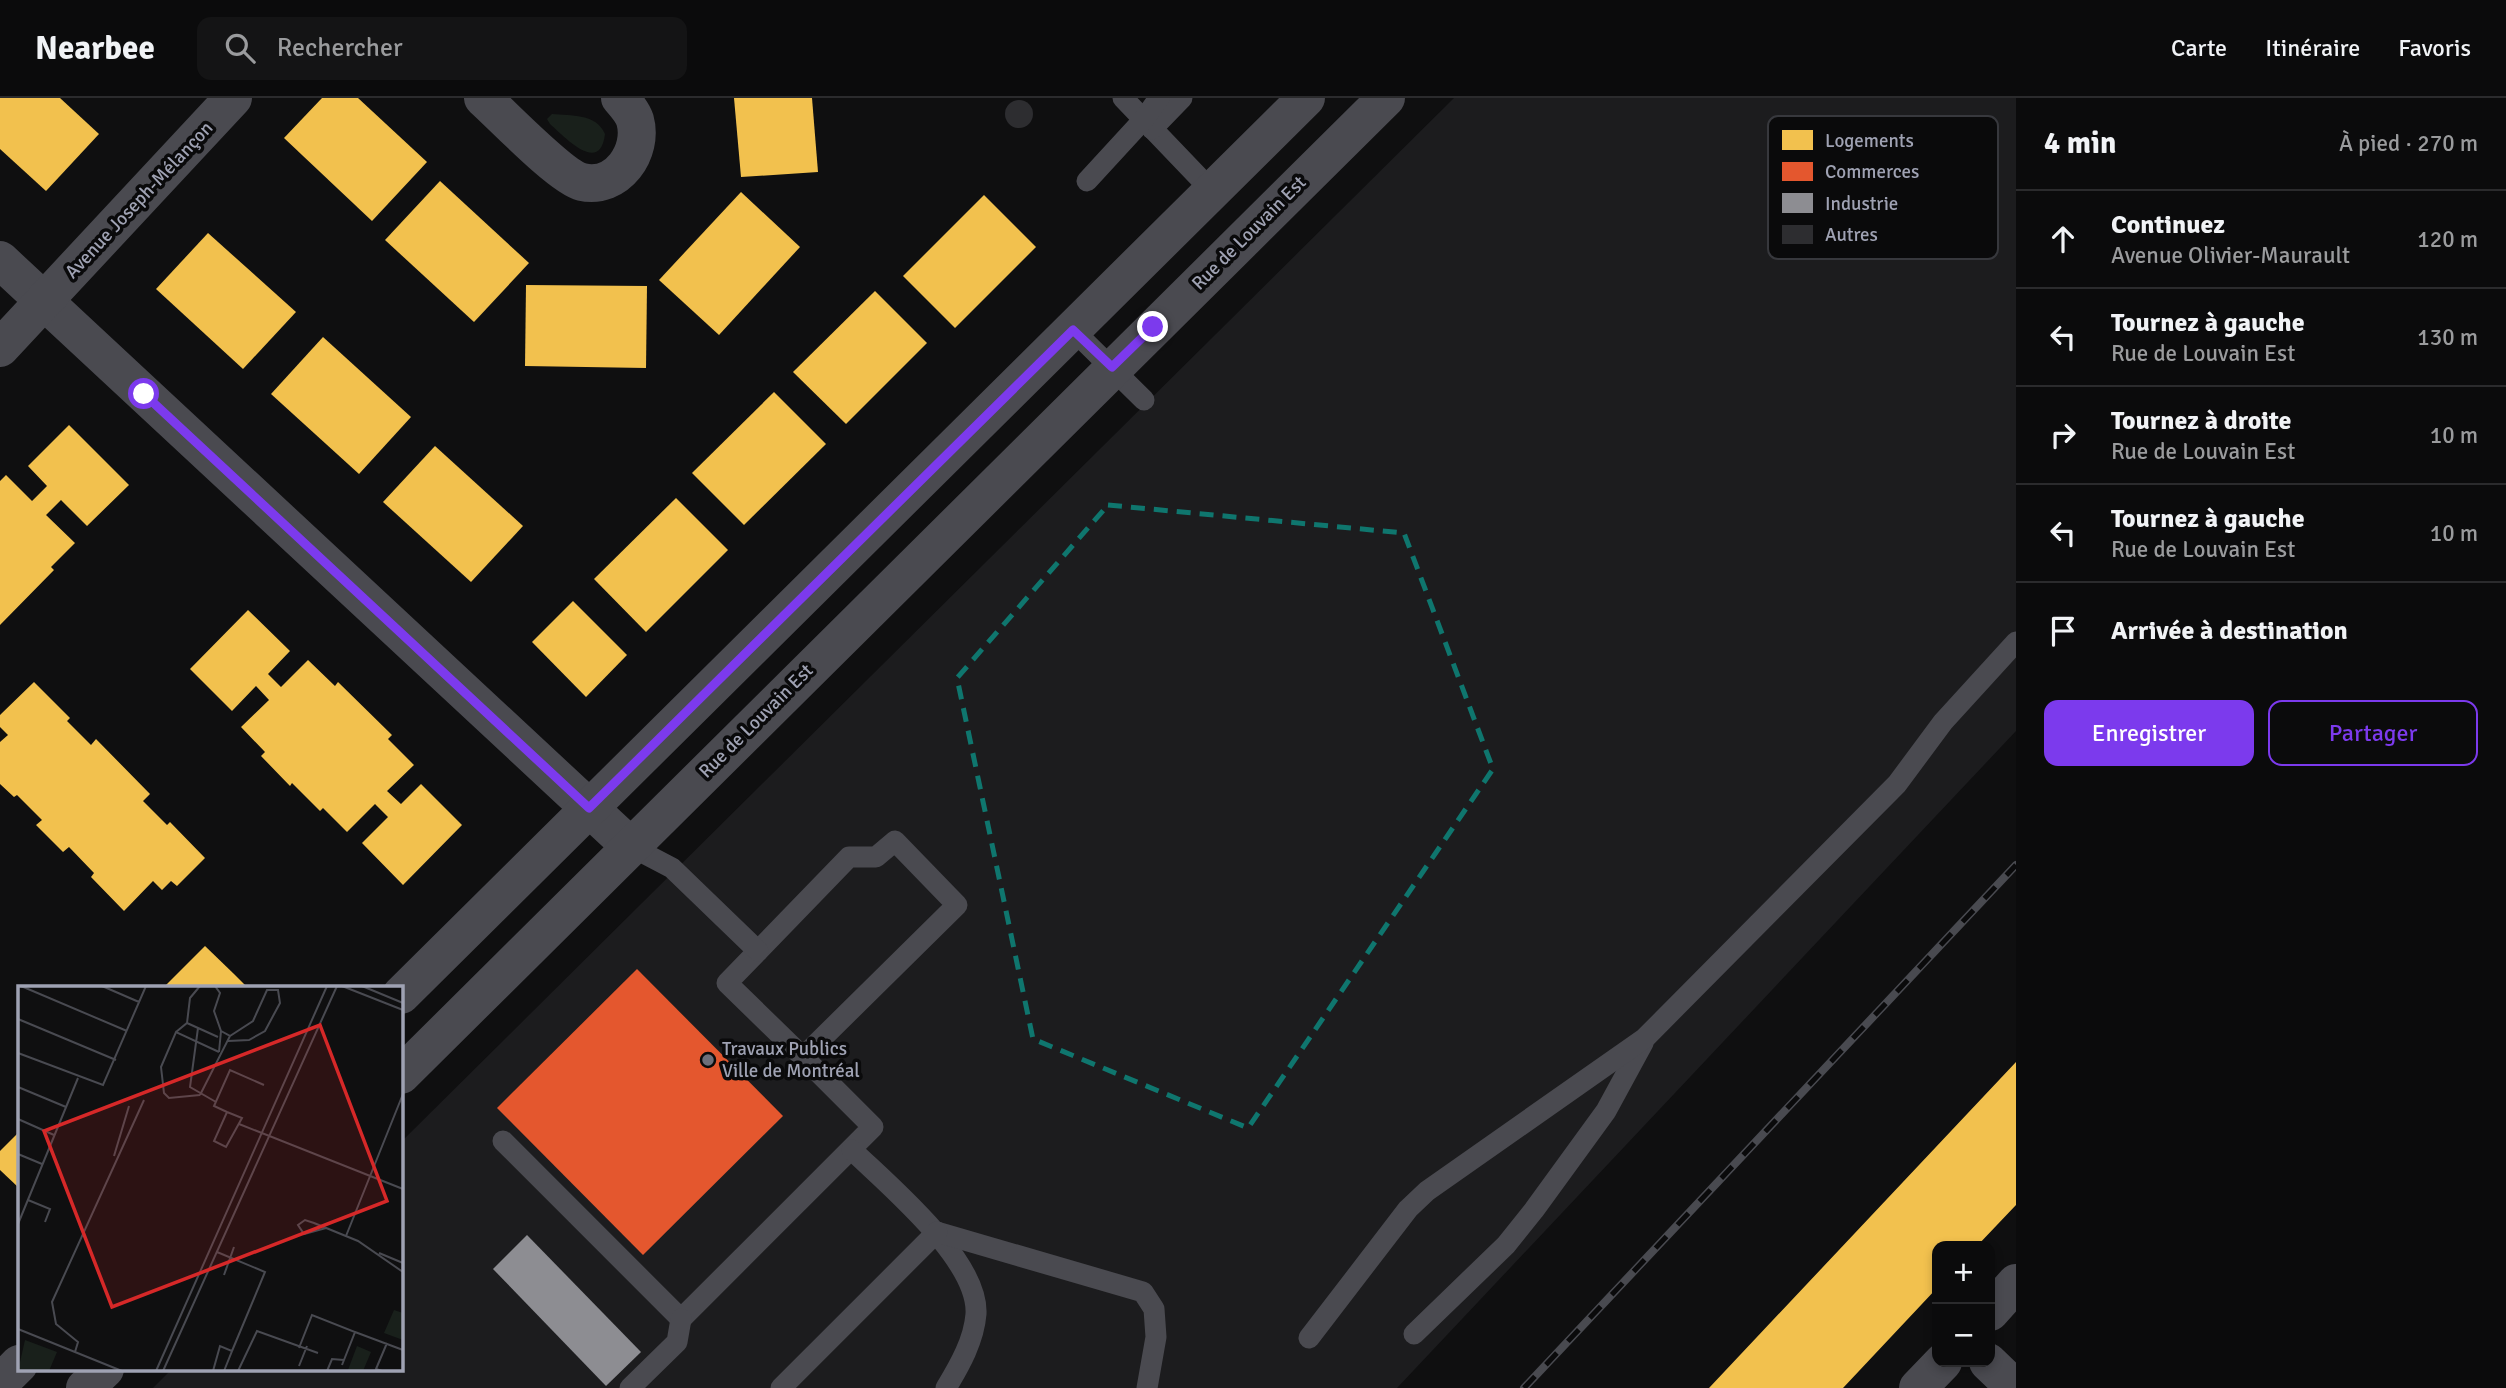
<!DOCTYPE html>
<html lang="fr">
<head>
<meta charset="utf-8">
<style>
  body { margin:0; font-family:Signika,sans-serif; background:#141415; color:#f1f3f6 }
  .controls { position:absolute; right:21px; bottom:21px; display:grid; overflow:hidden; border-radius:14px; box-shadow:0 4px 10px #0003 }
  .controls button { width:63px; height:63px; display:grid; place-items:center; padding:0; border:0; border-bottom:2px solid #2b2b2d; background:#0b0b0c; color:#f1f3f6; font:35px sans-serif }
  .stop { position:absolute; width:21px; height:21px; margin:-16px; border:5px solid #7c3aed; border-radius:50%; background:#fff }
  .stop.end { background:#7c3aed; border-color:#fff; box-shadow:0 2px 7px #0008 }
  .list { margin:0; padding:0; list-style:none }
  h2 { display:flex; justify-content:space-between; align-items:center; height:91px; margin:0; padding:0 28px; font-size:30px }
  h2 small { font-size:23px; font-weight:400; color:#9a9b9d }
  .list li { display:grid; grid-template-columns:46px 1fr auto; gap:21px; align-items:center; box-sizing:border-box; height:98px; padding:0 28px; border-top:2px solid #2b2b2d }
  .list b { display:block; font-size:26px; white-space:nowrap }
  .list p { margin:0; font-size:23px; white-space:nowrap; color:#9a9b9d }
  .list em { font-size:23px; font-style:normal; color:#9a9b9d }
  .actions { display:flex; gap:14px; padding:21px 28px }
  .actions a { flex:1; padding:16px 0; border:2px solid #7c3aed; border-radius:14px; text-align:center; font-size:24px; color:#7c3aed }
  .actions .main { background:#7c3aed; color:#fff }
  .icon { flex:none; width:38px; height:38px; fill:none; stroke:currentColor; stroke-width:2; stroke-linecap:round; stroke-linejoin:round }
  .map { position:relative; flex:none; width:2016px; height:1290px; overflow:hidden }
  header { display:flex; align-items:center; gap:42px; box-sizing:border-box; height:98px; padding:0 35px; background:#0b0b0c; border-bottom:2px solid #2b2b2d }
  header strong { font-size:33px }
  nav { display:flex; gap:38px; margin-inline-start:auto; font-size:24px }
  .search { width:490px; height:63px; background:#141415; display:flex; align-items:center; gap:18px; box-sizing:border-box; padding:0 24px; border-radius:14px; color:#9a9b9d; font-size:26px }
  main { display:flex }
  aside { flex:1; background:#0b0b0c }
  .map>svg:first-child { display:block }
  .built { fill:#1c1c1e }
  .green { fill:#19201b }
  .homes { fill:#f2c14e }
  .shops { fill:#e4572e }
  .industry { fill:#8d8d92 }
  .building { fill:#2d2d30 }
  .lines { fill:none; stroke-linecap:round; stroke-linejoin:round }
  .service { stroke:#4a4a50; stroke-width:21 }
  .minor { stroke:#4a4a50; stroke-width:38 }
  .rail-casing { stroke:#494a50; stroke-width:8 }
  .rail { stroke:#0a0a0b; stroke-width:5; stroke-dasharray:16; stroke-linecap:butt }
  .route { stroke:#7c3aed; stroke-width:9 }
  .marked { fill:none; stroke:#0f766e; stroke-width:5; stroke-dasharray:14 9; stroke-linejoin:round }
  .poi-dot { fill:#6d6f7a; stroke:#0a0a0b; stroke-width:2.5 }
  .labels { text-anchor:middle; dominant-baseline:central; stroke-width:7; stroke-linejoin:round; paint-order:stroke }
  .street-label { font-size:19px; fill:#9fa2b3; stroke:#0a0a0b }
  .poi-label { font-size:19px; fill:#9fa2b3; stroke:#0a0a0b; text-anchor:start }
  .inset-road { fill:none; stroke:#494a51; stroke-width:2 }
  .view { fill:#d62828; fill-opacity:0.15; stroke:#d62828; stroke-width:3.5 }
  .inset-edge { fill:none; stroke:#9fa2b3; stroke-width:3.5 }
  .key { fill:#0a0a0b; stroke:#37383d; stroke-width:2 }
  .key-label { font-size:19px; fill:#9fa2b3 }
</style>
</head>
<body>
<header>
<strong>Nearbee</strong>
<div class="search"><svg class="icon" aria-label="search" viewBox="0 0 24 24"><circle cx="10" cy="10" r="6"/><path d="M15 15l6 6"/></svg>Rechercher</div>
<nav><a>Carte</a><a>Itinéraire</a><a>Favoris</a></nav>
</header>
<main>
<div class="map">
<svg width="2016" height="1290" viewBox="0 0 2016 1290">
  <rect width="100%" height="100%" fill="#0f0f10"/>
  <!-- built -->
  <polygon class="built" points="1454,0 2016,0 2016,633 1397,1290 153,1290 172,1271 401,1271 401,1044"/>
  <!-- green -->
  <path class="green" d="M 552,16 C 571,18 596,15 605,36 C 600,78 564,38 550,26 L 547,21 Z"/>
  <!-- homes -->
  <g class="homes">
    <polygon points="0,0 60,0 99,36 46,93 0,51"/>
    <polygon points="322,0 358,0 427,64 372,123 284,40"/>
    <polygon points="734,0 812,0 818,74 741,79"/>
    <polygon points="440,83 529,165 474,224 385,142"/>
    <polygon points="741,94 800,149 719,237 659,182"/>
    <polygon points="984,97 1036,149 955,230 903,178"/>
    <polygon points="208,135 296,214 243,271 156,191"/>
    <polygon points="526,187 647,188 646,270 525,268"/>
    <polygon points="875,193 927,245 846,326 793,274"/>
    <polygon points="323,239 411,319 359,376 271,296"/>
    <polygon points="774,294 826,346 744,427 692,375"/>
    <polygon points="69,327 129,387 87,428 61,402 46,417 75,445 51,469 54,472 0,527 0,383 6,377 32,403 47,388 28,368"/>
    <polygon points="435,348 523,428 471,484 383,404"/>
    <polygon points="676,400 728,452 646,534 594,481"/>
    <polygon points="573,503 627,557 586,599 532,544"/>
    <polygon points="248,512 290,553 268,576 281,589 308,562 335,588 338,584 392,637 388,641 414,667 387,693 401,706 421,686 462,727 403,787 362,745 388,719 375,706 347,734 323,710 320,713 292,685 290,688 261,658 265,654 241,629 269,602 256,588 232,613 190,571"/>
    <polygon points="34,584 70,620 67,623 91,647 96,641 150,696 143,703 167,727 170,724 205,760 177,788 171,783 162,792 153,783 124,813 91,779 94,775 69,749 63,754 36,727 42,722 17,697 14,699 0,686 0,644 8,637 0,629 0,617"/>
    <polygon points="205,848 234,876 247,889 164,889"/>
    <polygon points="2016,964 2016,1107 1977,1148 1937,1148 1937,1190 1843,1290 1709,1290"/>
    <polygon points="19,1034 19,1090 0,1072 0,1053"/>
  </g>
  <!-- shops -->
  <polygon class="shops" points="637,871 783,1018 643,1157 497,1010"/>
  <!-- industry -->
  <polygon class="industry" points="527,1137 641,1254 606,1288 493,1171"/>
  <!-- building -->
  <circle class="building" cx="1019" cy="16" r="14"/>
  <g class="lines">
    <!-- service -->
    <g class="service">
      <polyline points="1123,0 1212,93"/>
      <polyline points="1152,31 1182,0"/>
      <polyline points="1087,83 1144,21 1159,0"/>
      <polyline points="1073,232 1144,302"/>
      <polygon points="895,743 957,807 803,959 727,885 849,759 876,759"/>
      <polyline points="630,748 672,770 758,853"/>
      <polyline points="503,1043 681,1221 873,1029 803,959"/>
      <path d="M 852,1052 C 888,1087 979,1162 976,1216 C 974,1242 960,1267 946,1290"/>
      <polyline points="937,1134 1143,1194 1154,1211 1156,1239 1147,1290"/>
      <polyline points="1414,1236 1506,1147 1534,1112 1606,1013 1643,945"/>
      <polyline points="1309,1240 1408,1111 1427,1093 1645,940 1897,686 1943,624 2016,544"/>
      <polyline points="630,1290 677,1244 681,1221"/>
      <polyline points="781,1290 937,1134"/>
    </g>
    <!-- minor -->
    <g class="minor">
      <path d="M 483,0 C 502,17 561,79 582,84 C 617,92 644,54 635,22 C 632,13 626,7 620,0"/>
      <polyline points="0,162 630,748"/>
      <polyline points="0,250 233,0"/>
      <polyline points="401,897 1306,0"/>
      <polyline points="401,977 1386,0"/>
      <polyline points="1990,1214 2016,1185"/>
      <polyline points="1988,1264 2015,1290"/>
      <polyline points="0,1285 19,1266"/>
      <polyline points="85,1290 105,1271"/>
      <polyline points="1918,1290 1943,1264"/>
    </g>
    <!-- rail casing -->
    <g class="rail-casing">
      <polyline id="rail" points="1524,1290 2016,767"/>
    </g>
    <!-- rail -->
    <use href="#rail" class="rail"/>
  </g>
  <g class="lines">
    <!-- route -->
    <polyline class="route" points="144,296 589,710 1073,232 1112,269 1153,229"/>
  </g>
  <!-- marked area -->
  <path class="marked" d="M 1108,407 L 1404,435 L 1493,671 L 1248,1030 L 1033,941 L 957,580 Z"/>
  <!-- markers -->
  <circle class="poi-dot" cx="708" cy="962" r="7"/>
  <g class="labels">
    <!-- street labels -->
    <g class="street-label">
      <text transform="translate(139 102) rotate(-47)">Avenue Joseph-Mélançon</text>
      <text transform="translate(1249 135) rotate(-45)">Rue de Louvain Est</text>
      <text transform="translate(756 623) rotate(-45)">Rue de Louvain Est</text>
    </g>
    <!-- poi labels -->
    <g class="poi-label">
      <text x="722" y="951">Travaux Publics<tspan x="722" dy="22">Ville de Montréal</tspan></text>
    </g>
  </g>
  <!-- overview -->
  <g transform="translate(18 888)">
    <rect width="385" height="385" fill="#0f0f10"/>
    <path d="M 376,324 L 385,327 L 385,354 L 366,347 ZM 7,354 L 39,366 L 31,385 L 0,385 ZM 339,360 L 353,366 L 345,385 L 330,384 Z" fill="#19201b"/>
    <path class="inset-road" d="M 3,0 L 109,45M 84,0 L 121,16M 197,0 L 202,7 L 196,25 L 203,45M 324,0 L 385,24M 344,0 L 385,17M 0,33 L 98,74M 169,37 L 172,12 L 182,0M 180,42 L 172,101 L 198,116M 158,46 L 169,37 L 200,51M 210,55 L 231,54 L 247,45 L 262,17 L 260,4 L 249,4 L 235,35 L 212,50M 0,67 L 85,99 L 128,0M 0,101 L 48,121M 182,109 L 151,112 L 146,107 L 143,81 L 158,46 L 201,66M 182,109 L 212,50 L 203,45 L 201,66M 209,126 L 224,132 L 208,161 L 196,155 ZM 209,126 L 196,120 L 212,84 L 246,99M 0,133 L 36,149M 221,138 L 385,203M 0,168 L 24,178M 96,170 L 111,120M 10,214 L 32,223 L 27,236M 0,238 L 60,92M 308,242 L 286,248 L 280,239 L 287,234 L 296,237 L 340,255 L 385,286M 328,250 L 385,108M 199,266 L 247,286 L 214,365M 361,267 L 385,277M 206,289 L 216,261M 0,343 L 104,385M 337,346 L 385,364M 281,362 L 294,329 L 337,346 L 324,379M 57,366 L 60,356 L 38,338 L 34,316 L 126,114M 281,380 L 289,360M 138,385 L 309,0M 145,385 L 319,0M 195,385 L 202,360 L 214,365 L 206,385M 220,385 L 239,345 L 300,367M 309,385 L 314,373 L 326,374M 364,385 L 358,383 L 369,357"/>
    <path class="view" d="M 302,39 L 369,215 L 94,321 L 26,145 Z"/>
    <rect width="385" height="385" class="inset-edge"/>
  </g>
  <!-- legend -->
  <rect x="1768" y="18" width="230" height="143" rx="10" class="key"/>
  <rect x="1782" y="32" width="31" height="20" fill="#f2c14e"/>
  <rect x="1782" y="64" width="31" height="19" fill="#e4572e"/>
  <rect x="1782" y="95" width="31" height="20" fill="#8d8d92"/>
  <rect x="1782" y="127" width="31" height="19" fill="#2d2d30"/>
  <g class="key-label">
    <text x="1825" y="49">Logements</text>
    <text x="1825" y="80">Commerces</text>
    <text x="1825" y="112">Industrie</text>
    <text x="1825" y="143">Autres</text>
  </g>
</svg>
<div class="controls">
<button>+</button>
<button>−</button>
</div>
<div class="stop" style="left:144px;top:296px"></div>
<div class="stop end" style="left:1153px;top:229px"></div>
</div>
<aside>
<h2>4 min<small>À pied · 270 m</small></h2>
<ul class="list">
<li><svg class="icon" aria-label="ahead" viewBox="0 0 24 24"><path d="M12 20V5M6 11l6-6 6 6"/></svg><div><b>Continuez</b><p>Avenue Olivier-Maurault</p></div><em>120 m</em></li>
<li><svg class="icon" aria-label="left" viewBox="0 0 24 24"><path d="M17 20v-9H6M10 6l-5 5 5 5"/></svg><div><b>Tournez à gauche</b><p>Rue de Louvain Est</p></div><em>130 m</em></li>
<li><svg class="icon" aria-label="right" viewBox="0 0 24 24"><path d="M7 20v-9h11M14 6l5 5-5 5"/></svg><div><b>Tournez à droite</b><p>Rue de Louvain Est</p></div><em>10 m</em></li>
<li><svg class="icon" aria-label="left" viewBox="0 0 24 24"><path d="M17 20v-9H6M10 6l-5 5 5 5"/></svg><div><b>Tournez à gauche</b><p>Rue de Louvain Est</p></div><em>10 m</em></li>
<li><svg class="icon" aria-label="arrive" viewBox="0 0 24 24"><path d="M6 21V4h12l-3 4 3 4H6"/></svg><div><b>Arrivée à destination</b></div></li>
</ul>
<div class="actions"><a class="main">Enregistrer</a><a>Partager</a></div>
</aside>
</main>
</body>
</html>
